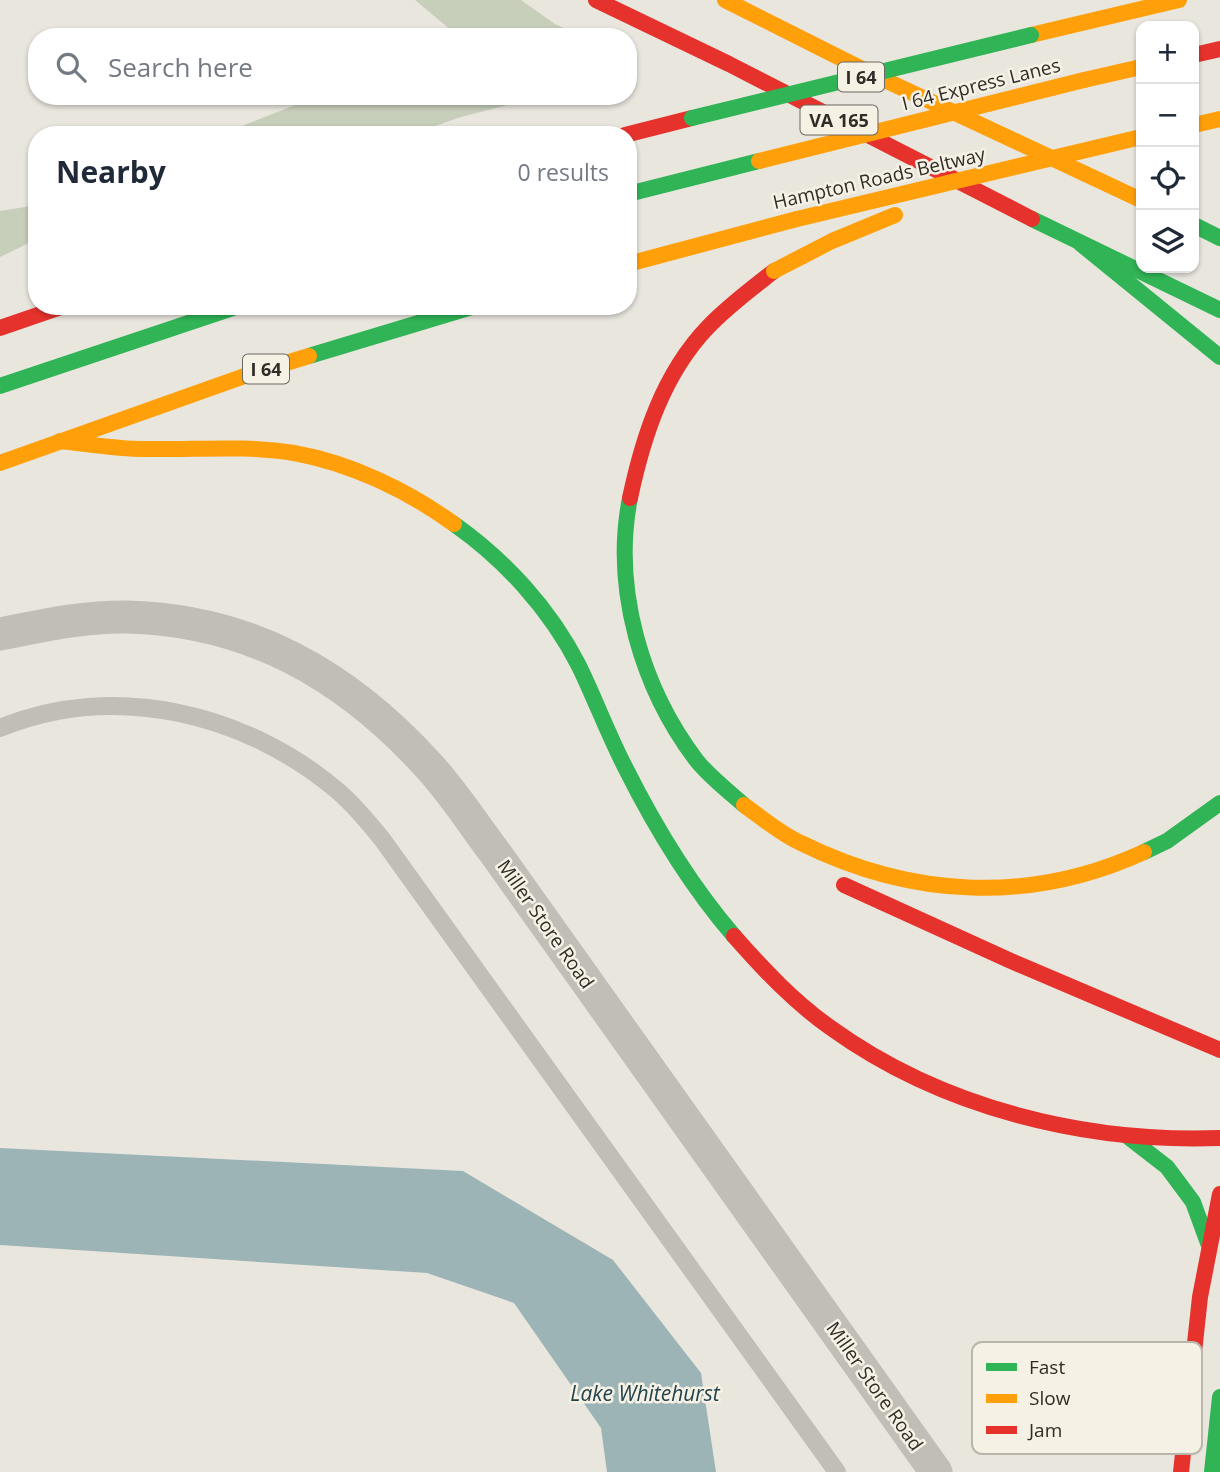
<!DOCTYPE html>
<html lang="en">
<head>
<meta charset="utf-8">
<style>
  body { margin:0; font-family:"Open Sans",sans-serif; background:#f6f6f7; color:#1f2937 }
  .controls { position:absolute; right:21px; top:21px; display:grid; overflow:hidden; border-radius:14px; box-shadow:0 2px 5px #0004 }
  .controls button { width:63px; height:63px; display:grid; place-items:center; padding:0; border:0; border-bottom:2px solid #e0e1e3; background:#fff; color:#1f2937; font:35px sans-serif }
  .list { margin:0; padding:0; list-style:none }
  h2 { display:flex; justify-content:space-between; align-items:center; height:91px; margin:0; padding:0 28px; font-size:30px }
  h2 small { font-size:23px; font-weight:400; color:#747a83 }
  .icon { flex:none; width:38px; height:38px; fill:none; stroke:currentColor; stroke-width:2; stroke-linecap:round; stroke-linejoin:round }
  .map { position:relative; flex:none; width:1220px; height:1472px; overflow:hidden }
  .search { position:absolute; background:#fff; box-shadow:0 2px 5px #0004; left:28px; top:28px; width:609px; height:77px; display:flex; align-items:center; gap:18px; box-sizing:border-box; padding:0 24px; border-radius:28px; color:#747a83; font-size:26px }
  .panel { position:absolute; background:#fff; box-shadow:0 2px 5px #0004; left:28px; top:126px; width:609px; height:189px; border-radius:28px }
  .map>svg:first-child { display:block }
  .green { fill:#c7ceba }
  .water { fill:#9db4b7 }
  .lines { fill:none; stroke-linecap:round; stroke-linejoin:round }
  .lane { stroke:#c1beb8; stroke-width:18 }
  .street { stroke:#c1beb8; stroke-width:33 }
  .fast { stroke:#30b455; stroke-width:16 }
  .slow { stroke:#ff9f0a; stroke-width:16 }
  .jam { stroke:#e5322d; stroke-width:16 }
  .fast-bridge { stroke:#30b455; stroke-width:16 }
  .slow-bridge { stroke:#ff9f0a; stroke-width:16 }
  .labels { text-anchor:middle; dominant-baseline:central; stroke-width:5; stroke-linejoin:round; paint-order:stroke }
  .shield { fill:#f6f1e5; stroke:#6c6760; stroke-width:2 }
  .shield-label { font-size:18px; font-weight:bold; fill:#312c27 }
  .street-label { font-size:19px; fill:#312c27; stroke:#f6f1e5 }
  .water-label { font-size:21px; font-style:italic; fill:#22434d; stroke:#f6f1e5 }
  .key { fill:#f6f1e5; stroke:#bbb6ac; stroke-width:2 }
  .key-label { font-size:19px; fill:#312c27 }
</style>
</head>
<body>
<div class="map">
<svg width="1220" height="1472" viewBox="0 0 1220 1472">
  <rect width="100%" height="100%" fill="#e9e6de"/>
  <!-- green -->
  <g class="green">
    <polygon points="415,0 521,0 555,24 583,37 452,37 452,31"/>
    <polygon points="318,96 543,96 461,117 409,135 219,135"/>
    <polygon points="37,202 37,239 0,257 0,211 25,207"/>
  </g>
  <!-- water -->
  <polygon class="water" points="0,1148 463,1171 613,1260 701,1373 716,1472 607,1472 601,1428 514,1303 427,1273 0,1245"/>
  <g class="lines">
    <!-- lane -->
    <path class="lane" d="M 0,728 C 114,681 247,713 339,792 C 355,806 369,823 382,839 L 837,1472"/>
    <!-- street -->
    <path class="street" d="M 0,634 C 42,626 84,616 127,617 C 250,620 346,675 428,765 C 452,791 472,822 493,850 L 936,1472"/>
    <!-- fast -->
    <g class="fast">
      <polyline points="628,194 759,161"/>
      <polyline points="1032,219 1220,310"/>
      <polyline points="1194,225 1220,238"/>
      <polyline points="1081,244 1220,357"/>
      <polyline points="309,356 475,306"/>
      <polyline points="0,386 239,306"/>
      <path d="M 630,498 C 612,589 642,689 697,761 C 710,777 728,791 744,805"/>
      <path d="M 454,524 C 505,560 550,609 579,666 C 595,699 608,734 625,767 C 655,827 690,885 734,936"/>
      <polyline points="1144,852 1167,841 1220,803"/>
      <polyline points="1127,1136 1167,1167 1193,1202 1208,1243"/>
      <polyline points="1212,1472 1220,1397"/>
    </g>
    <!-- slow -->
    <g class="slow">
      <polyline points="725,0 872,74 1141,200"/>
      <polyline points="1031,35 1179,0"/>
      <polyline points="1084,80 1141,67"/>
      <polyline points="1194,125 1220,119"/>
      <polyline points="628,264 797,219"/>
      <path d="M 60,441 C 88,444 116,449 145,449 C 195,450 245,445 294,453 C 350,463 407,490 454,524"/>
      <polyline points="0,463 253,373 309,356"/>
      <path d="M 744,805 C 762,818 781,834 801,843 C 912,898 1031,904 1144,852"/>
    </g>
    <!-- jam -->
    <g class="jam">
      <polyline points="596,0 729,64 1032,219"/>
      <polyline points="1194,55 1220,49"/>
      <polyline points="625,135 692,118"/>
      <polyline points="0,328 64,306"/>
      <path d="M 630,498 C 643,437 663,374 708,327 C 728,306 751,289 774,271"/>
      <polyline points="844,885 1011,961 1220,1050"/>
      <path d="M 734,936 C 763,969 794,1002 831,1028 C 942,1108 1085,1143 1220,1138"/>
      <polyline points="1181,1472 1200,1297 1220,1194"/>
    </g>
    <!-- fast-bridge -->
    <polyline class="fast-bridge" points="692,118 1031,35"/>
    <!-- slow-bridge -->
    <g class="slow-bridge">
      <polyline points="759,161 1084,80"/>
      <polyline points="797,219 1141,137"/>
      <polyline points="774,271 832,241 895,215"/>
    </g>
  </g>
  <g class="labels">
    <!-- shield labels -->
    <g class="shield">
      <rect x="838" y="62.5" width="46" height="29" rx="5"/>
      <rect x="800.5" y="105.5" width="77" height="29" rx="5"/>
      <rect x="243" y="354.5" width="46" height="29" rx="5"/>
    </g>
    <g class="shield-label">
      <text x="861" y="77">I 64</text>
      <text x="839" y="120">VA 165</text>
      <text x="266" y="369">I 64</text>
    </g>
    <!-- street labels -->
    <g class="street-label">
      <text transform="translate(981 84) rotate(-14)">I 64 Express Lanes</text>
      <text transform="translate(879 178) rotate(-13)">Hampton Roads Beltway</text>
      <text transform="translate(546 924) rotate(55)">Miller Store Road</text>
      <text transform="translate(875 1386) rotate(55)">Miller Store Road</text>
    </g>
    <!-- water labels -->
    <g class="water-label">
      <text x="645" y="1393">Lake Whitehurst</text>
    </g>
  </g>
  <!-- legend -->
  <rect x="972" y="1342" width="230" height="112" rx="10" class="key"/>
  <rect x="986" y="1363" width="31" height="8" fill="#30b455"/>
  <rect x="986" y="1394" width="31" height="9" fill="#ff9f0a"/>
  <rect x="986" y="1426" width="31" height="8" fill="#e5322d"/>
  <g class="key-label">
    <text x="1029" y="1374">Fast</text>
    <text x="1029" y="1405">Slow</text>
    <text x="1029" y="1437">Jam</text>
  </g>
</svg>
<div class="controls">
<button>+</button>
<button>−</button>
<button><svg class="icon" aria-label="locate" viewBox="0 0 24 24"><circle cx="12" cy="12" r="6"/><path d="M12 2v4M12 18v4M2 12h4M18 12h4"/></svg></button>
<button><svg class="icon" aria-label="layers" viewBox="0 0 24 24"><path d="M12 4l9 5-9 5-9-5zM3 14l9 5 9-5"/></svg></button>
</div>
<div class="search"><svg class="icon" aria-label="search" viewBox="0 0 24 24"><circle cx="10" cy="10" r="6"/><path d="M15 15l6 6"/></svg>Search here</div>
<section class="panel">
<h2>Nearby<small>0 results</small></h2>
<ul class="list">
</ul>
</section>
</div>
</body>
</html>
